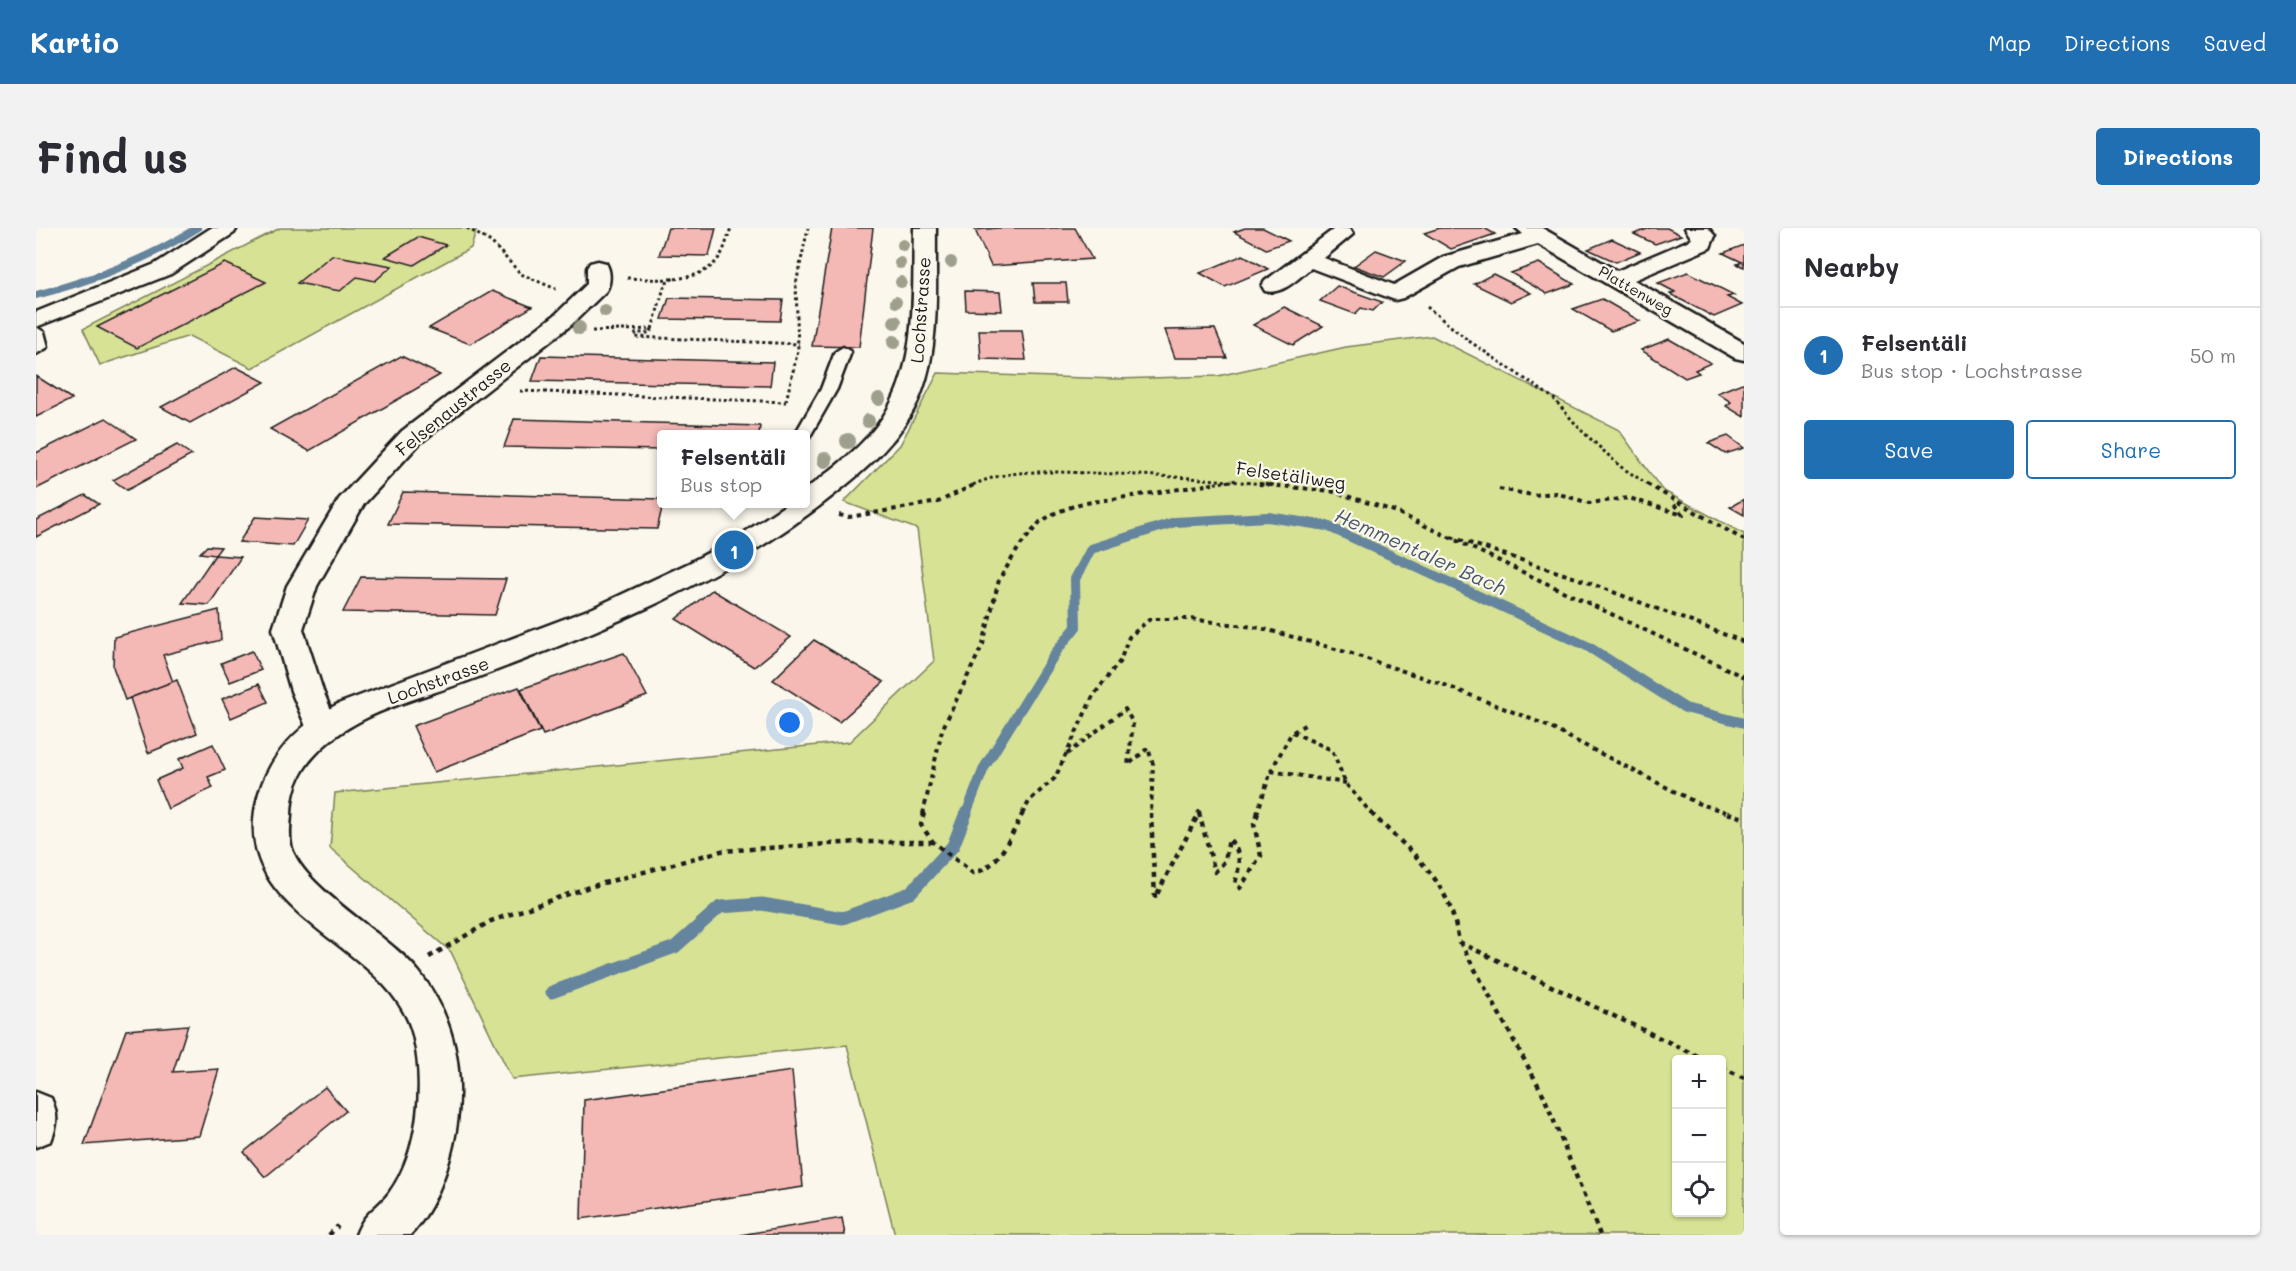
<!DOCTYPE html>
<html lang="en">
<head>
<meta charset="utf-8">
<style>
  body { margin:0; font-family:Mali,sans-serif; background:#f2f2f3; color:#2b2b33 }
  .controls { position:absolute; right:18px; bottom:18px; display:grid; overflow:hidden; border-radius:6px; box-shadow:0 2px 4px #0004 }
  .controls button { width:54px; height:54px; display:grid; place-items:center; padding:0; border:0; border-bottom:2px solid #e1e1e2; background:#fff; color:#2b2b33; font:30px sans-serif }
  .you { position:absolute; left:754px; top:495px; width:21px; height:21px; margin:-15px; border:4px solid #fff; border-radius:50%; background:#1a73e8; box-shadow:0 0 0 9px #1a73e833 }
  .badge { display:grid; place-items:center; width:39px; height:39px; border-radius:50%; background:#1f6fb2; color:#fff; font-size:20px; font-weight:700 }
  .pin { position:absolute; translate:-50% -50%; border:3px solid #fff; box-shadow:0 2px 6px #0006 }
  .popup { position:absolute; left:621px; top:202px; width:153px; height:78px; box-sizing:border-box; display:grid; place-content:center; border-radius:6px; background:#fff; filter:drop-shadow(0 2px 4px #0005); font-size:20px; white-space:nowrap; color:#7c7c81 }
  .popup b { font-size:22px; color:#2b2b33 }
  .popup::after { content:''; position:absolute; left:50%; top:100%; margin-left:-12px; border:12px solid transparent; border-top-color:#fff }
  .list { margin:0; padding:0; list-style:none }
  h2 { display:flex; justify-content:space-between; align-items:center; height:78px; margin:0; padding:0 24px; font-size:26px }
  h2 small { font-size:20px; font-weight:400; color:#7c7c81 }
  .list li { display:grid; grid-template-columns:39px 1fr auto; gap:18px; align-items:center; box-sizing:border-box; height:96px; padding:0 24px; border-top:2px solid #e1e1e2 }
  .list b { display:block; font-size:22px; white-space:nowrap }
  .list p { margin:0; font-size:20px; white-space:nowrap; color:#7c7c81 }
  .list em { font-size:20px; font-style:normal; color:#7c7c81 }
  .actions { display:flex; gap:12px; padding:18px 24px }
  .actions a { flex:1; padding:14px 0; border:2px solid #1f6fb2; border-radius:6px; text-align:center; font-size:21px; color:#1f6fb2 }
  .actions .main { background:#1f6fb2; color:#fff }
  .icon { flex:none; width:33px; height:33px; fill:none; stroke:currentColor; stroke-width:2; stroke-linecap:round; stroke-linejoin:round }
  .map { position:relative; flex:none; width:1708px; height:1007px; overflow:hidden; border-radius:6px }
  header { display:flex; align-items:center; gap:36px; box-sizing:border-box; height:84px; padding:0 30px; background:#1f6fb2; color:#fff }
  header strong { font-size:28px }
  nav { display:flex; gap:33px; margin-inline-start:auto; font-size:21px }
  .intro { display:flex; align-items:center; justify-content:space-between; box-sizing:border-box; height:144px; padding:0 36px }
  h1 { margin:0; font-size:42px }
  .button { padding:15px 27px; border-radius:6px; background:#1f6fb2; color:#fff; font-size:21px; font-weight:700 }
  main { display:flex; gap:36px; padding:0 36px }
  aside { flex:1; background:#fff; border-radius:6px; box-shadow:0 2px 4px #0004 }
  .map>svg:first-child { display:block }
  .green { fill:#d7e295; stroke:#7a7f58; stroke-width:1.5; fill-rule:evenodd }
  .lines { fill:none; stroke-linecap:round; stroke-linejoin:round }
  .stream-far2 { stroke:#65849d; stroke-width:8 }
  .stream-far1 { stroke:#65849d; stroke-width:10 }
  .stream { stroke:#65849d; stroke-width:13 }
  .building { fill:#f4b8b5; stroke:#1c1c1c; stroke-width:1.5 }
  .service-casing { stroke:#1c1c1c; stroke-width:5 }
  .minor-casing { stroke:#1c1c1c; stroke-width:5 }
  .tertiary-casing { stroke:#1c1c1c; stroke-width:5 }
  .path-far2 { stroke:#1c1c1c; stroke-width:3; stroke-dasharray:3 3; stroke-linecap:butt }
  .path-far1 { stroke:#1c1c1c; stroke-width:4; stroke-dasharray:4.5 4.5; stroke-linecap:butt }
  .path { stroke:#1c1c1c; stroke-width:4.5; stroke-dasharray:5 5; stroke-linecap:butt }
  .service { fill:#fbf7ec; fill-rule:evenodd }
  .minor { fill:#fbf7ec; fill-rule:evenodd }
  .tertiary { fill:#fbf7ec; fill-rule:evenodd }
  .tree { fill:#9f9f8d }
  .labels { text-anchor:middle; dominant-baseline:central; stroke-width:4.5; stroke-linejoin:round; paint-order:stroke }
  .far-street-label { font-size:15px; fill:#1c1c1c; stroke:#fbf7ec }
  .street-label { font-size:18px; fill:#1c1c1c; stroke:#fbf7ec }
  .water-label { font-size:20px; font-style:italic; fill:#475967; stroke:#fbf7ec }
</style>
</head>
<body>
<header>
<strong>Kartio</strong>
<nav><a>Map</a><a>Directions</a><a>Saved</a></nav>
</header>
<div class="intro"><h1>Find us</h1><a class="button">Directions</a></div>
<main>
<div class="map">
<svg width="1708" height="1007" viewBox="0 0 1708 1007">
  <rect width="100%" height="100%" fill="#fbf7ec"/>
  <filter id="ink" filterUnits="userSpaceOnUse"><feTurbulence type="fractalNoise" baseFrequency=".0167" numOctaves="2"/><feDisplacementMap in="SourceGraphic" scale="12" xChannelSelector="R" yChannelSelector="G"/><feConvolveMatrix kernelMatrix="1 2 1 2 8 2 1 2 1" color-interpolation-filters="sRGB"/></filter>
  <g filter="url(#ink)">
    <!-- green -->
    <g class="green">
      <polygon points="244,0 441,0 435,20 216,140 153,108 64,137 47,101"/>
      <path d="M 1396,108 L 1583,202 L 1626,262 L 1708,306 L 1708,1007 L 859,1007 L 811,817 L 476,851 L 415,724 L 294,620 L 299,565 L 813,514 L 898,433 L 881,301 L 808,274 L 864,217 L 902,145 L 1080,151 L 1182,148 L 1310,119 ZM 1640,832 L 1686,832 L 1686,984 L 1640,984 Z"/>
    </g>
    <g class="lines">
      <!-- stream-far2 -->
      <path class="stream-far2" d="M 0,67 C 58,52 111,32 161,0"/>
      <!-- stream-far1 -->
      <polyline class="stream-far1" points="930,586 948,540 1020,424 1040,399 1039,351 1055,321 1139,294 1232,289 1291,298 1551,418 1649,480 1708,495"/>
      <!-- stream -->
      <polyline class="stream" points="516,764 639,719 684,679 726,676 807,690 874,665 917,618 930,585"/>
    </g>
    <!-- building -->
    <g class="building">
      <polygon points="632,0 680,0 673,28 623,27"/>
      <polygon points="796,0 837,0 823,119 776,118"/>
      <polygon points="962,0 1039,0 1056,31 955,38 939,2"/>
      <polygon points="1209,0 1227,0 1253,13 1230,21 1198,4"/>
      <polygon points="1404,0 1448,0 1459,6 1415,21 1388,5"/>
      <polygon points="1614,0 1631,0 1645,7 1619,16 1598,6"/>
      <polygon points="382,9 410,17 378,37 349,29"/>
      <polygon points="1576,11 1604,24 1580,34 1552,21"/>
      <polygon points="1708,17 1708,39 1701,36 1706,34 1687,25"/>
      <polygon points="1340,22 1370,33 1348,49 1318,38"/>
      <polygon points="296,27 356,38 339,53 321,49 304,63 261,55"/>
      <polygon points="1207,27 1232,41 1189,59 1164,45"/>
      <polygon points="189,35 230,54 101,120 61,99"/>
      <polygon points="1503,35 1538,56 1511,66 1475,45"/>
      <polygon points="1652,44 1698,67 1691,69 1706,77 1678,89 1634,66 1639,64 1622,55"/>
      <polygon points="1457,46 1495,65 1475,74 1438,56"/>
      <polygon points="997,55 1030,55 1032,74 999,74"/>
      <polygon points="1301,58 1346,74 1337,83 1325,80 1319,86 1284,73"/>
      <polygon points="456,63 496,79 434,116 393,100"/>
      <polygon points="929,63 964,64 966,83 930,82"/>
      <polygon points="633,70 747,72 744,93 626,91"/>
      <polygon points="1566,71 1604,93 1575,103 1537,81"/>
      <polygon points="1248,79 1287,98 1257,117 1217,97"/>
      <polygon points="1179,101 1191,130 1139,130 1129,102"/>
      <polygon points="943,102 986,102 990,132 945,131"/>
      <polygon points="1633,111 1675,135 1659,142 1663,145 1649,150 1605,122"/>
      <polygon points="365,128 404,147 273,223 234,201"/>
      <polygon points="505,128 737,134 734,158 496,153"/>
      <polygon points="200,139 229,154 154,195 125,179"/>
      <polygon points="0,148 36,171 0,189"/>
      <polygon points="1706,155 1708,156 1708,189 1690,178 1695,174 1681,165"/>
      <polygon points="70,190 100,211 0,261 0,225"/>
      <polygon points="478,191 724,198 723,206 626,206 626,222 468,219"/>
      <polygon points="1692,208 1708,220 1689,226 1672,215"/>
      <polygon points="141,217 156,227 91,262 77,252"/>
      <polygon points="367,264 626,271 627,276 621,301 352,296"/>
      <polygon points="49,267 63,276 0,309 0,292"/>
      <polygon points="1708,271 1708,287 1694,279"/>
      <polygon points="219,289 272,292 257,318 203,314"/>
      <polygon points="171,318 185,319 179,327 164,325"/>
      <polygon points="179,327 205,329 173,377 146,375"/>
      <polygon points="325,349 470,351 459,387 307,384"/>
      <polygon points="676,362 755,409 718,439 640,391"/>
      <polygon points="183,382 185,412 127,427 137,454 89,472 77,439 78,409"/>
      <polygon points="778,412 848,454 803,494 737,452"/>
      <polygon points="216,423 225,442 194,454 185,435"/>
      <polygon points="588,425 611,468 507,507 485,461"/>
      <polygon points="141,452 161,505 112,525 94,470"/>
      <polygon points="223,456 232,474 195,490 186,471"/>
      <polygon points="483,459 504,503 398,544 377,498"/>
      <polygon points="177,516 189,542 172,549 177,560 132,581 120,552 147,540 143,531"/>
      <polygon points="152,797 137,844 183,841 163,908 48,917 90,802"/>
      <polygon points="756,843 767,959 545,991 548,872"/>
      <polygon points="289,859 310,883 229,949 208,924"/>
      <polygon points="806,990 809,1007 704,1007"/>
    </g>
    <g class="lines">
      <!-- service casing -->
      <g class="service-casing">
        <g id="service">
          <polygon points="0,99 8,104 12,119 0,126"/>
          <polygon points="807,119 815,124 801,161 773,210 770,210 770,206 759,206 785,161 799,124"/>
        </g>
      </g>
      <!-- minor casing -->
      <g class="minor-casing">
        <g id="minor">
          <path d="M 1304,0 L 1314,1 L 1317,6 L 1288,30 L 1358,57 L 1407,29 L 1487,6 L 1480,0 L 1506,0 L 1581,43 L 1656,11 L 1649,0 L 1672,0 L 1679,8 L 1674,20 L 1598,52 L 1708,115 L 1708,132 L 1699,130 L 1502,16 L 1423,39 L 1367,70 L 1359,72 L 1275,40 C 1261,51 1247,67 1229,63 L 1226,58 L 1229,53 L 1298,1 Z"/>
          <path d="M 562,33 L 570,35 C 575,43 575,55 570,63 L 535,97 L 384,215 L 328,276 L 281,358 L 267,401 L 287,463 L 302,499 L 298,508 L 286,512 L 274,508 L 255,463 L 237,401 L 251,358 L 303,271 L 366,203 L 519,87 L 551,56 L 551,40 L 554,35 Z"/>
        </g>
      </g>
      <!-- tertiary casing -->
      <g class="tertiary-casing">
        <g id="tertiary">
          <polygon points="175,0 201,0 198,5 135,46 0,99 0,84 119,36"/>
          <path d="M 878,0 L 900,0 C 899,54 905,115 885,166 C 868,209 831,241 795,269 C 689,353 565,403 440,450 C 385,471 318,483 278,528 C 262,545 255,566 255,588 C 254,598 253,608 255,617 C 264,659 354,707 383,744 C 419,789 429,845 420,902 C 414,937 400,981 374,1007 L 320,1007 C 329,983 339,983 353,965 C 383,924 389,856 377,807 C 353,711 186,691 223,565 C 236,523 265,496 302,476 L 557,380 L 653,335 L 700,310 L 751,276 L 770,276 L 770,261 C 798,240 828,218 847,189 C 883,135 876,62 878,0 Z"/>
          <path d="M 0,864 L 15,870 C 22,886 22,896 15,913 L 0,919 Z"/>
        </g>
      </g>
      <!-- path-far2 -->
      <g class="path-far2">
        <polyline points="431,0 455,14 485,46 520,61"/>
        <path d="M 591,50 C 619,51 663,57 682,31 C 689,22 691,10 695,0"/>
        <polyline points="1391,79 1433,113 1517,170 1545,202 1585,239 1613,257"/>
        <polyline points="616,101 629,56 638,50"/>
        <polyline points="556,103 616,101 614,105 600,105 599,109 763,116"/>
        <polyline points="484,163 750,174"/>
        <polyline points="750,173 762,122 760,56 772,0"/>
        <path d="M 937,257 C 973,240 1015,244 1054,245 C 1116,247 1176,251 1238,257"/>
        <polyline points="1167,257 1202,252"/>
      </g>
      <!-- path-far1 -->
      <g class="path-far1">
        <polyline points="1223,256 1295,263 1358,283 1708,449"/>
        <polyline points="1611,256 1708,312"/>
        <polyline points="1463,261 1497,267 1520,265 1553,275 1593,270 1647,287 1636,274"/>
        <polyline points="803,287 813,289 902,274 940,256"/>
        <polyline points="1415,309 1543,351 1708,414"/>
        <polyline points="1257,504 1270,496"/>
        <polyline points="1031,526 1089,481 1097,495 1092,537 1112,520 1117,536 1115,586"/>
        <polyline points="1235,543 1310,555"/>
        <polyline points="887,586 906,502 947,416 963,352 983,319 1004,294 1019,285 1043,276 1177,256"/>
        <polyline points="986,586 994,572 1019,550 1057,468 1084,433 1093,409 1114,391 1154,391 1225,400 1310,424 1406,456 1505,495 1661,575 1696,586"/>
        <polyline points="1162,586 1163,584 1164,586"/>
        <polyline points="1221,586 1235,543 1256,504 1296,522 1310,556 1336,586"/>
      </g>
      <!-- path -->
      <g class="path">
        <path d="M 888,585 L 885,597 L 897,614 L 937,645 C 964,640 975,606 987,585"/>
        <polyline points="1115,585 1119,670 1163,585"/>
        <path d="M 1163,585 L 1179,644 L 1189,633 L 1193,611 C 1206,624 1204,638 1199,655 L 1204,660 L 1225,628 L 1218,596 L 1222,585"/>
        <path d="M 1335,585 C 1378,628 1413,649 1423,714 L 1670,832"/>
        <polyline points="1691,585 1708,590"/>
        <polyline points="1424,714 1507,866 1564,1007"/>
        <polyline points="393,729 455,693 553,659 685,623 823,614 896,614"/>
        <polyline points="1686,839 1708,850"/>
        <polyline points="293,1007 302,998"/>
      </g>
      <!-- service -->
      <use href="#service" class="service"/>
      <!-- minor -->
      <use href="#minor" class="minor"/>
      <!-- tertiary -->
      <use href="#tertiary" class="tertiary"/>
    </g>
    <!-- trees -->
    <g class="tree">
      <circle cx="867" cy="17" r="6"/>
      <circle cx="915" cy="34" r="6"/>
      <circle cx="864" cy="35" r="6"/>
      <circle cx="865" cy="54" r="6"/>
      <circle cx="860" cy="74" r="6"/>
      <circle cx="569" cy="83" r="6"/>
      <circle cx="859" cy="94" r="7"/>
      <circle cx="543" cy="100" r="7"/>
      <circle cx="858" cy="114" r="7"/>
      <circle cx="843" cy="171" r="7"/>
      <circle cx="832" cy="193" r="7"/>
      <circle cx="812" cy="213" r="8"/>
      <circle cx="789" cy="232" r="8"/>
    </g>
  </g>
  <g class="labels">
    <!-- far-street labels -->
    <g class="far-street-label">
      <text transform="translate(1600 62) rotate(30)">Plattenweg</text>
    </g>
    <!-- street labels -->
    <g class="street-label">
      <text transform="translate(884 82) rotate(-86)">Lochstrasse</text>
      <text transform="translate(417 179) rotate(-39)">Felsenaustrasse</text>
      <text transform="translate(1255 247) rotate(8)">Felsetäliweg</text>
      <text transform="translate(402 452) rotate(-20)">Lochstrasse</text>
    </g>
    <!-- water labels -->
    <g class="water-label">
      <text transform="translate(1385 323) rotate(24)">Hemmentaler Bach</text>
    </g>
  </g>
</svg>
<div class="controls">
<button>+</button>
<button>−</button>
<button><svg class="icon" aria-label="locate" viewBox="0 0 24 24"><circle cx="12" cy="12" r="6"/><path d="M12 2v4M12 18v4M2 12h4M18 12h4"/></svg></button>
</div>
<div class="you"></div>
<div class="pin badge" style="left:698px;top:322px">1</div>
<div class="popup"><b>Felsentäli</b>Bus stop</div>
</div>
<aside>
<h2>Nearby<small></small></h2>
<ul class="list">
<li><span class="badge">1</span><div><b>Felsentäli</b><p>Bus stop · Lochstrasse</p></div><em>50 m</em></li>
</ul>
<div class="actions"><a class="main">Save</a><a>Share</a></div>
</aside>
</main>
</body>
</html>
